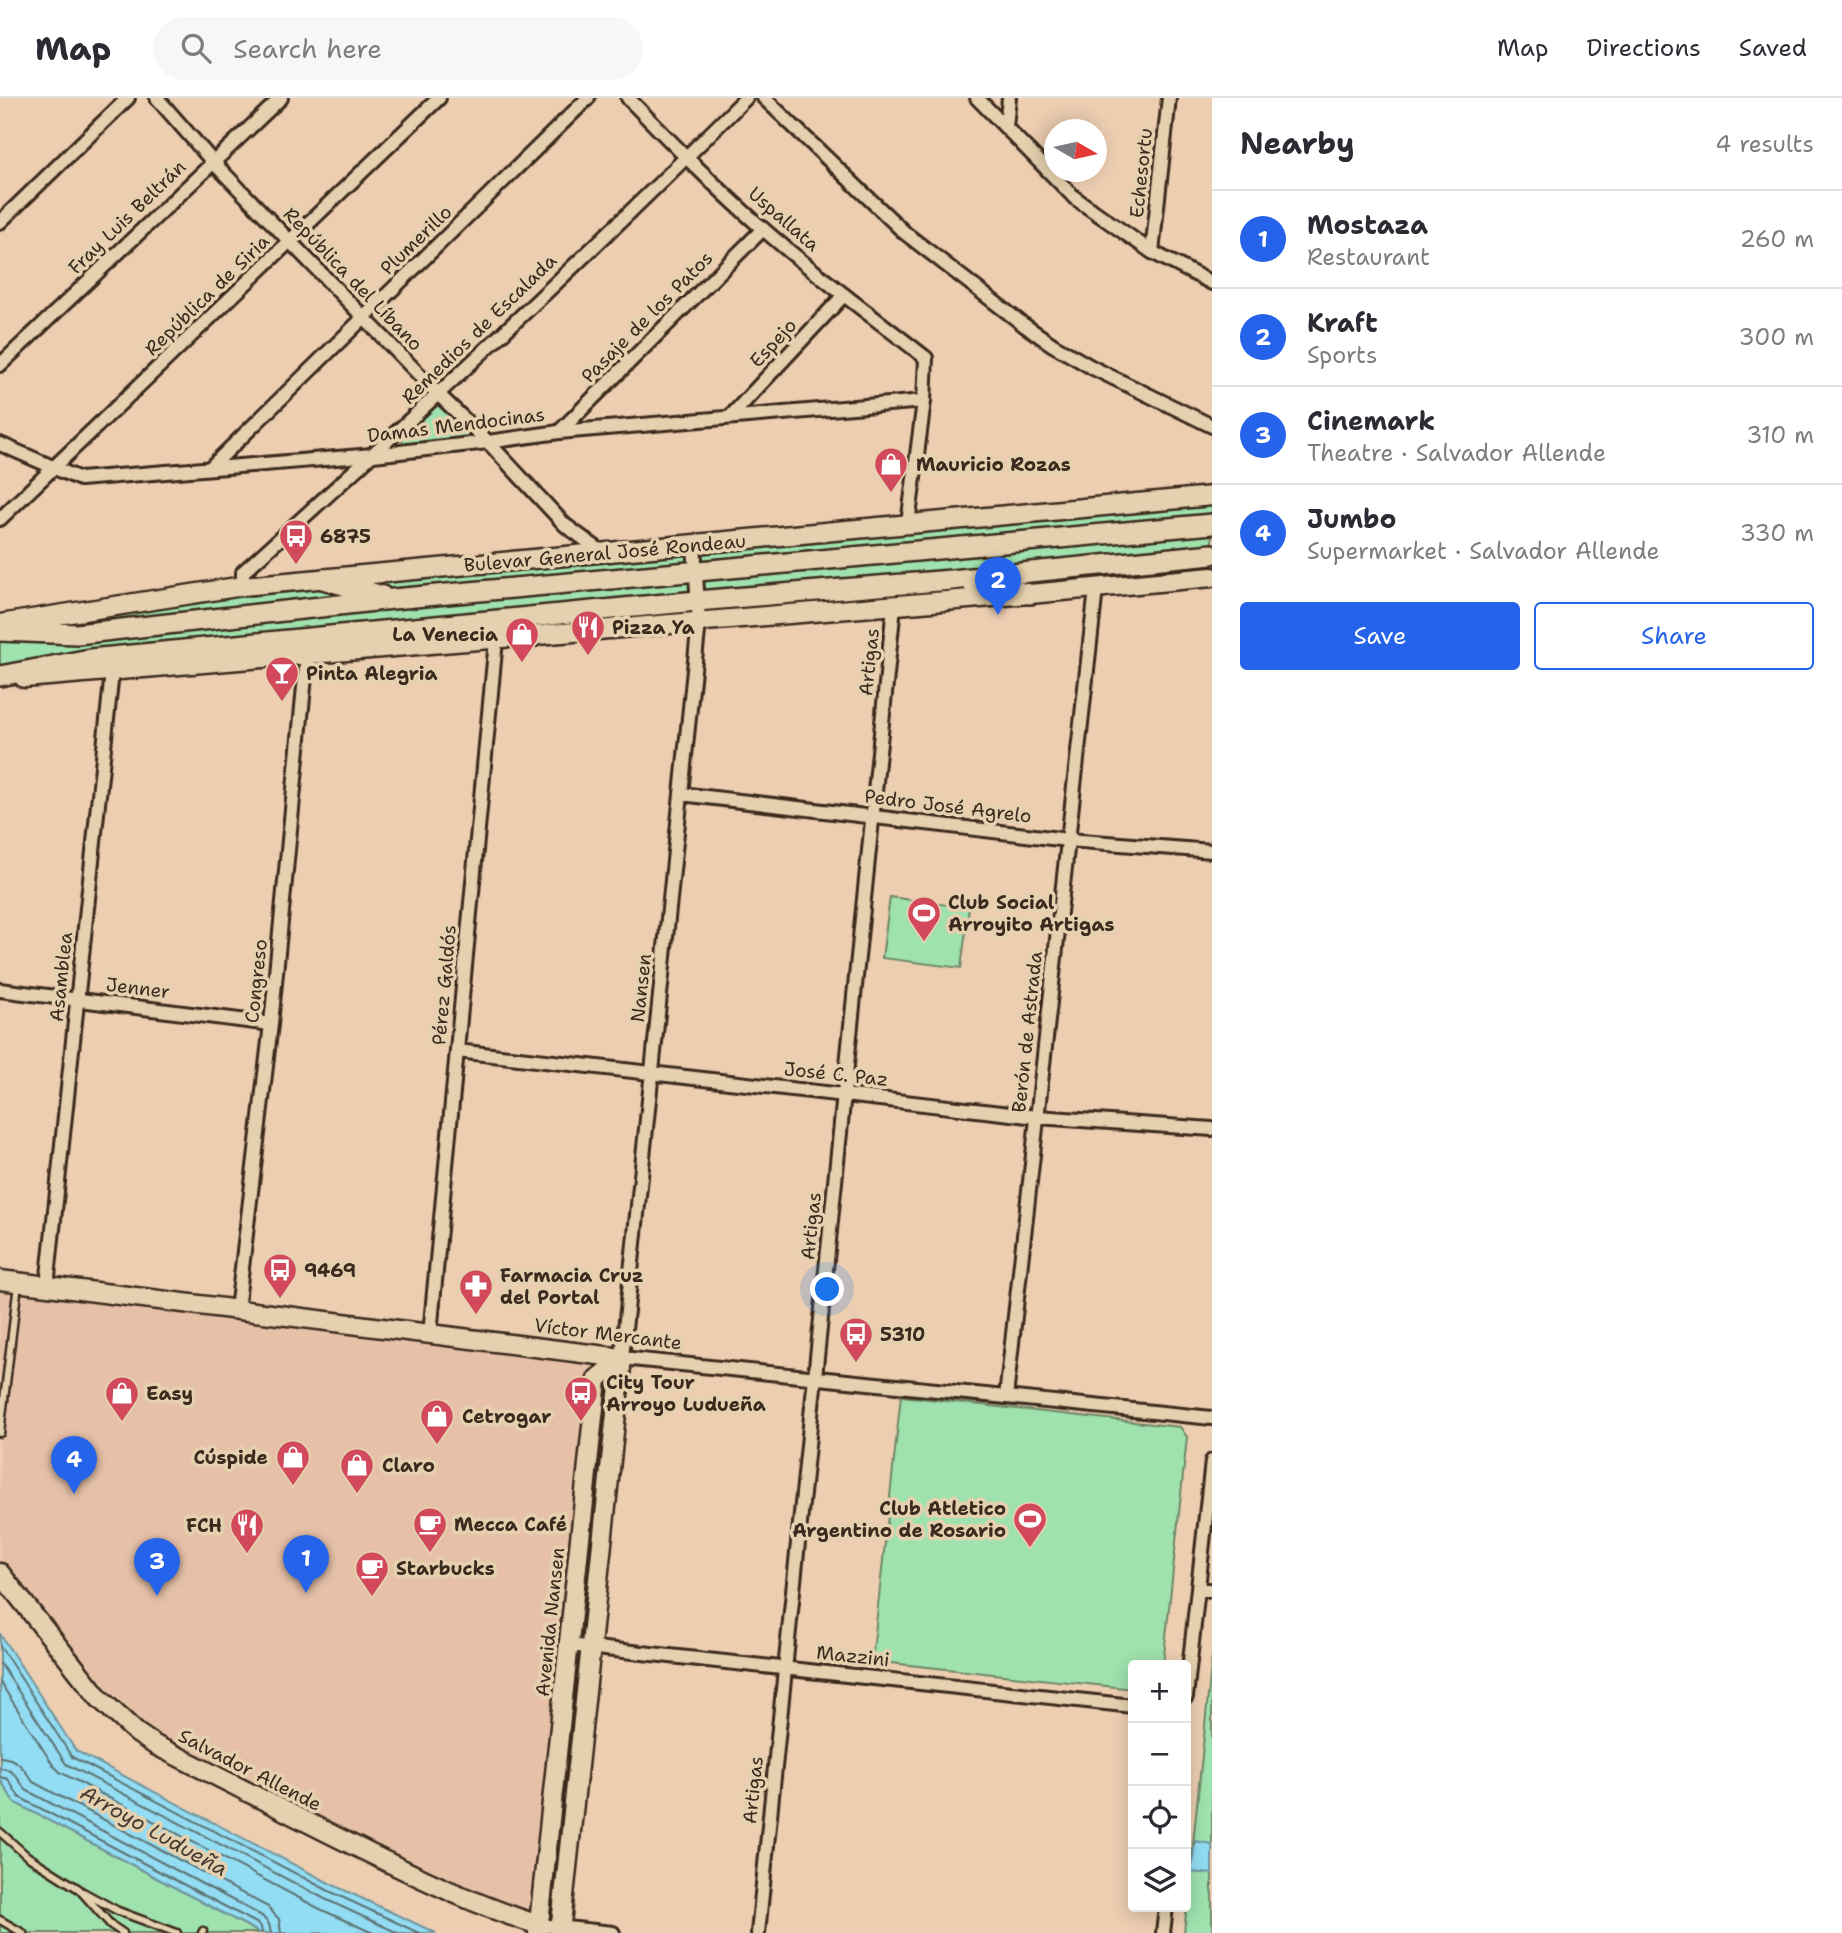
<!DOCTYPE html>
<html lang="en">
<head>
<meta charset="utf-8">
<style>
  body { margin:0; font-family:"Shantell Sans",sans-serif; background:#f7f7f7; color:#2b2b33 }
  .controls { position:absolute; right:21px; bottom:21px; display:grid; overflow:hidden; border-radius:7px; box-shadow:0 4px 18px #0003 }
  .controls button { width:63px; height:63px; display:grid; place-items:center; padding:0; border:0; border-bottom:2px solid #e1e1e2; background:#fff; color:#2b2b33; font:35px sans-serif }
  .compass { position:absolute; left:1044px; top:21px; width:63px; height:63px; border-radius:50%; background:#fff; box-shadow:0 4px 18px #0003; rotate:99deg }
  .you { position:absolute; left:828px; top:1192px; width:24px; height:24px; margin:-18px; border:5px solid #fff; border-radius:50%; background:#1a73e8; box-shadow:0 0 0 10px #1a73e833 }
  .badge { display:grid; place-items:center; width:46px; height:46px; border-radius:50%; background:#2563eb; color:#fff; font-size:23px; font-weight:700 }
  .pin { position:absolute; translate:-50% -58px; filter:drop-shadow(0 2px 4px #0008) }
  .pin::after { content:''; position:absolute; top:37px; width:24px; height:21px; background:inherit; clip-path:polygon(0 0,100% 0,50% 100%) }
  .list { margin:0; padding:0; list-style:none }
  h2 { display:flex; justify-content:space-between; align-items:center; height:91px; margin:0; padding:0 28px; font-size:30px }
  h2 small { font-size:23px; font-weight:400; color:#7c7c81 }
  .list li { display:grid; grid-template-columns:46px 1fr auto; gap:21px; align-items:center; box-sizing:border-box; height:98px; padding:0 28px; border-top:2px solid #e1e1e2 }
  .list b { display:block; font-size:26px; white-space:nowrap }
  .list p { margin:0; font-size:23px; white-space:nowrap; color:#7c7c81 }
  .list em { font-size:23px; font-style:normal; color:#7c7c81 }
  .actions { display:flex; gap:14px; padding:21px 28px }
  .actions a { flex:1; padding:16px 0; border:2px solid #2563eb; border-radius:7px; text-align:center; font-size:24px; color:#2563eb }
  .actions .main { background:#2563eb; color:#fff }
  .icon { flex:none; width:38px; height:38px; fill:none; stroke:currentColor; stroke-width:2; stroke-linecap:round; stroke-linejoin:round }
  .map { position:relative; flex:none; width:1212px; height:1835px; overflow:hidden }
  header { display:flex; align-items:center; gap:42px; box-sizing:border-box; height:98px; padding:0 35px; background:#fff; border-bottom:2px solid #e1e1e2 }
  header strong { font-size:33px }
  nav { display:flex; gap:38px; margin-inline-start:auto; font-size:24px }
  .search { width:490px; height:63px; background:#f7f7f7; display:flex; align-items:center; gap:18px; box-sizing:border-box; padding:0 24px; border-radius:38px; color:#7c7c81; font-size:26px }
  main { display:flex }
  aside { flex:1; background:#fff }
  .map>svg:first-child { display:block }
  .built { fill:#e6c1a8 }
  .green { fill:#9fe2ae; stroke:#6d8666; stroke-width:2 }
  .water { fill:#92ddf3; stroke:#6f959e; stroke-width:2 }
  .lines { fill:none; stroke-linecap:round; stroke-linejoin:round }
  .shore { stroke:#5e7273; stroke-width:2 }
  .lane-casing { stroke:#3b2a1e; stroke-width:11 }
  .street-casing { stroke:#3b2a1e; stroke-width:18 }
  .secondary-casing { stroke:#3b2a1e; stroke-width:23 }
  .primary-casing { stroke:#3b2a1e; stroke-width:24 }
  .lane { stroke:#e5d1af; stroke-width:6 }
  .street { stroke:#e5d1af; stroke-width:12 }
  .secondary { stroke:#e5d1af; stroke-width:18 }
  .primary { stroke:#e5d1af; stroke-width:19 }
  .labels { text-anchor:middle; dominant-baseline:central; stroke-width:7; stroke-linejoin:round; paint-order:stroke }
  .street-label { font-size:19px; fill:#3b2a1e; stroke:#e5d1af }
  .poi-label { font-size:19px; font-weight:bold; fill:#3b2a1e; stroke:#e5d1af; text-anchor:start }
  .water-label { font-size:21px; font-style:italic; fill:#443c33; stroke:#e5d1af }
</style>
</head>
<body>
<header>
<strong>Map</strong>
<div class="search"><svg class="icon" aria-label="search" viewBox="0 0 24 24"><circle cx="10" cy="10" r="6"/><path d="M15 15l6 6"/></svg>Search here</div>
<nav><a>Map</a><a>Directions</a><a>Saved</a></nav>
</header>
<main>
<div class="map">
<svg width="1212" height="1835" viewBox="0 0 1212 1835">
  <rect width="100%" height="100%" fill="#edceb1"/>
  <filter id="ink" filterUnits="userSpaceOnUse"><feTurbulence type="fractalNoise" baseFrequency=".0143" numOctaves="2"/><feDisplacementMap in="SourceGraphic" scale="14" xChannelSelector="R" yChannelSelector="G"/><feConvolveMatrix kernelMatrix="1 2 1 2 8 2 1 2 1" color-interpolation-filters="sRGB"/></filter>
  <g filter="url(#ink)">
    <!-- built -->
    <polygon class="built" points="0,1182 622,1260 597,1282 539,1827 137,1635 0,1475"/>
    <!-- green -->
    <g class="green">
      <polygon points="439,306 473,340 406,349 401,341"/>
      <polygon points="1212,398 1212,479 0,582 0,526 243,488"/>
      <polygon points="890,799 969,810 961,870 882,860"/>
      <polygon points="901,1298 1180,1329 1187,1339 1163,1567 1133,1567 1133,1591 872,1563"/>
      <polygon points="1212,1558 1212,1835 1184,1835"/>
      <polygon points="0,1681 14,1704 260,1835 0,1835"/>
    </g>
    <!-- water -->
    <g class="water">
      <polygon points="0,1536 76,1653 333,1787 436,1835 260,1835 14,1704 0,1681"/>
      <polygon points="1195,1743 1212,1746 1212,1776 1191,1774"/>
    </g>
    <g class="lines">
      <!-- shore -->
      <g class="shore">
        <polyline points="0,1548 72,1659 329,1793 419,1835"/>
        <polyline points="0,1565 66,1666 325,1801 398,1835"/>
        <polyline points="0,1584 53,1667 60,1674 320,1811 373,1835"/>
        <path d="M 0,1659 C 18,1660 24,1671 33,1684 L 268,1809 L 279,1821 L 281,1835"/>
        <path d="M 0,1670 C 15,1671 18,1682 26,1692 L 262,1818 L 269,1826 L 271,1835"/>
        <polyline points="0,1679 8,1681 19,1699 258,1826 261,1829 262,1835"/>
      </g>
      <!-- lane casing -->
      <g class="lane-casing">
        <g id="lane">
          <polyline points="0,1335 18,1186"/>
          <polyline points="0,1734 27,1758 79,1791 111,1827 123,1835"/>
          <polyline points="83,1794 118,1813 177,1835"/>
          <polyline points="0,1822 23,1835"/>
          <polyline points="202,1835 203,1833"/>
        </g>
      </g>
      <!-- street casing -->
      <g class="street-casing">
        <g id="street">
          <polyline points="157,0 213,64 439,297 488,344 565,427 602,454 606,454"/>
          <path d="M 628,0 C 672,45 715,89 762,130 C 814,176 871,217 926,260 L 924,303 L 908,426"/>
          <polyline points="764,0 905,135 1024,227 1053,247 1093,270 1212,328"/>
          <polyline points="977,0 1075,100 1152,154 1212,185"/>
          <polyline points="1006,29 1009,0"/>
          <polyline points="0,124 128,0"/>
          <polyline points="1152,154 1169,0"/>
          <polyline points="0,267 281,0"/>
          <polyline points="730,319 844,197"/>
          <polyline points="559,334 763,131"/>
          <polyline points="0,346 80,381 373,357 488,344 559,334 924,303"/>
          <polyline points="210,370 588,0"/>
          <polyline points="0,421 439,0"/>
          <polyline points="694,446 699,524 622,1260 1212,1320"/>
          <path d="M 243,488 L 243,474 C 414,320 583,163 746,0"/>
          <polyline points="681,696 1068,742 1212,753"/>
          <polyline points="0,892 271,926"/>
          <polyline points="457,953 1037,1019 1212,1031"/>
          <polyline points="47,1188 112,574"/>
          <polyline points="237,1212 271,926 307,558"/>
          <polyline points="430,1236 496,542"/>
          <polyline points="1006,1299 1096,491"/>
          <polyline points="1198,1492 1212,1492"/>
          <polyline points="568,1547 1133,1608"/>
          <polyline points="1186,1599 1212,1363"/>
          <polyline points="539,1827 613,1835"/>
          <polyline points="758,1835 894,508"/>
          <polyline points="1163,1835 1166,1809"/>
        </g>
      </g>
      <!-- secondary casing -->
      <g class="secondary-casing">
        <g id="secondary">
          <polyline points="0,526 243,488 1212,398"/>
          <polyline points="24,580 1030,496 1212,479"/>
          <polyline points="0,1182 622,1260"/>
          <path d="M 0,1475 L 99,1600 L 137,1635 L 155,1647 C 227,1683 299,1721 371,1756 C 426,1783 481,1809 539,1827"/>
          <polyline points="538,1835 597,1281 622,1260"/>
          <polyline points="560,1835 622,1260"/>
        </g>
      </g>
      <!-- primary casing -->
      <g class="primary-casing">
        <g id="primary">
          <polyline points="323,481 382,498"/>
          <polyline points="973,486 1030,496"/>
          <polyline points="483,532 533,539"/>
          <polyline points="0,533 77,536 393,501 1212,426"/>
          <polyline points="0,578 90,561 697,503 951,482 1212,456"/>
        </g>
      </g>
      <!-- lane -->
      <use href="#lane" class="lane"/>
      <!-- street -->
      <use href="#street" class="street"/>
      <!-- secondary -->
      <use href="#secondary" class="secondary"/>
      <!-- primary -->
      <use href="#primary" class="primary"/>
    </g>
  </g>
  <!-- icons -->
  <defs>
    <g id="shop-pin" transform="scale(1.75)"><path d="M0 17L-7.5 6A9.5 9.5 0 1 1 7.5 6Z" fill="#d1495b" stroke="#e5d1af"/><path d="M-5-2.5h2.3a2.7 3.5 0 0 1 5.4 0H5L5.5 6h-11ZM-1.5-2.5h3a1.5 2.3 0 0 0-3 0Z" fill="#fff"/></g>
    <g id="bus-pin" transform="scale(1.75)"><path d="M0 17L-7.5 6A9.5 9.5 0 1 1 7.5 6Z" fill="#d1495b" stroke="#e5d1af"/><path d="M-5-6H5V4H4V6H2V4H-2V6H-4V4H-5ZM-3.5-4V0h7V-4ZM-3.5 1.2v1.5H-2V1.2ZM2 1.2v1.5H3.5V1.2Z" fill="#fff"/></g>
    <g id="restaurant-pin" transform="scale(1.75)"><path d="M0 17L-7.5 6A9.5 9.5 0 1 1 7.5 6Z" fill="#d1495b" stroke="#e5d1af"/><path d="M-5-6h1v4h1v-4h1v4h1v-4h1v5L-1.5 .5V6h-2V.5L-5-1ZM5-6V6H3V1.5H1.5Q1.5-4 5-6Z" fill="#fff"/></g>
    <g id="bar-pin" transform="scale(1.75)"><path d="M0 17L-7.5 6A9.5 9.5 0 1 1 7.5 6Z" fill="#d1495b" stroke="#e5d1af"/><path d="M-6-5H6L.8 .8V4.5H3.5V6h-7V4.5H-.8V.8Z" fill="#fff"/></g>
    <g id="stadium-pin" transform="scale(1.75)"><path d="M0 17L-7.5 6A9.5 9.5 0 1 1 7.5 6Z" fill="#d1495b" stroke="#e5d1af"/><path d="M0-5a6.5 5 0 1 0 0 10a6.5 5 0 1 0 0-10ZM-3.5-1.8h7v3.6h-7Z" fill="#fff"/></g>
    <g id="pharmacy-pin" transform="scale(1.75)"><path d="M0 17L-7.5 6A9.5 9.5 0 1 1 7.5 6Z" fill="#d1495b" stroke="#e5d1af"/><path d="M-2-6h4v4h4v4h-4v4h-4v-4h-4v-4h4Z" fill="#fff"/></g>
    <g id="cafe-pin" transform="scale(1.75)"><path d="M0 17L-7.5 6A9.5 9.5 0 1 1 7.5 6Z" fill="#d1495b" stroke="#e5d1af"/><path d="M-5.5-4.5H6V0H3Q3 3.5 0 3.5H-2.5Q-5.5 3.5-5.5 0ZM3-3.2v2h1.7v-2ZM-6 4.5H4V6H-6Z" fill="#fff"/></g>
  </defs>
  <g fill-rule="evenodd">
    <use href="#shop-pin" x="891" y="366"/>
    <use href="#bus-pin" x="296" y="438"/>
    <use href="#restaurant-pin" x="588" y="529"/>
    <use href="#shop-pin" x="522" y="536"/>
    <use href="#bar-pin" x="282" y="575"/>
    <use href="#stadium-pin" x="924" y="815"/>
    <use href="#bus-pin" x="280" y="1172"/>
    <use href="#pharmacy-pin" x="476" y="1188"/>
    <use href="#bus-pin" x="856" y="1236"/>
    <use href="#shop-pin" x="122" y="1295"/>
    <use href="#bus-pin" x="581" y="1295"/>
    <use href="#shop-pin" x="437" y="1318"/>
    <use href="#shop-pin" x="293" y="1359"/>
    <use href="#shop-pin" x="357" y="1367"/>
    <use href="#stadium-pin" x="1030" y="1421"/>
    <use href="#cafe-pin" x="430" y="1426"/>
    <use href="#restaurant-pin" x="247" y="1427"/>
    <use href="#cafe-pin" x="372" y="1470"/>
  </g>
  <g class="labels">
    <!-- street labels -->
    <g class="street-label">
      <text transform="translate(1141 75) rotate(-84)">Echesortu</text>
      <text transform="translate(127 119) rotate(-44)">Fray Luis Beltrán</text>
      <text transform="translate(784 121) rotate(41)">Uspallata</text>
      <text transform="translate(416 142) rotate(-44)">Plumerillo</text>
      <text transform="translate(353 181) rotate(46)">República del Líbano</text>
      <text transform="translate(207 197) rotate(-44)">República de Siria</text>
      <text transform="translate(647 219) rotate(-45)">Pasaje de los Patos</text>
      <text transform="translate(479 231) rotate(-44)">Remedios de Escalada</text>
      <text transform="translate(773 245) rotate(-47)">Espejo</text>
      <text transform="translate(456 327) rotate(-7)">Damas Mendocinas</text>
      <text transform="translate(605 455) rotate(-5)">Bulevar General José Rondeau</text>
      <text transform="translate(869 564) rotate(-84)">Artigas</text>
      <text transform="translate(948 708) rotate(7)">Pedro José Agrelo</text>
      <text transform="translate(61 879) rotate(-84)">Asamblea</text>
      <text transform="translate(256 883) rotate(-84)">Congreso</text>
      <text transform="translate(444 887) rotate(-85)">Pérez Galdós</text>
      <text transform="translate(138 890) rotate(7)">Jenner</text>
      <text transform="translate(641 890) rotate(-84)">Nansen</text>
      <text transform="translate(1027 934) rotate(-84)">Berón de Astrada</text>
      <text transform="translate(836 976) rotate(6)">José C. Paz</text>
      <text transform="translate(811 1128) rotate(-84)">Artigas</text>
      <text transform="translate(608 1236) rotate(7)">Víctor Mercante</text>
      <text transform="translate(550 1524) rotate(-84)">Avenida Nansen</text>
      <text transform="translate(853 1558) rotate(6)">Mazzini</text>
      <text transform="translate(250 1672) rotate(27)">Salvador Allende</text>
      <text transform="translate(753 1692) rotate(-84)">Artigas</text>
    </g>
    <!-- poi labels -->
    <g class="poi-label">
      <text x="916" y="366">Mauricio Rozas</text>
      <text x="320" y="438">6875</text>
      <text x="612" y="529">Pizza Ya</text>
      <text x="498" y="536" text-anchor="end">La Venecia</text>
      <text x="306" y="575">Pinta Alegria</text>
      <text x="948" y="804">Club Social<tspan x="948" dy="22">Arroyito Artigas</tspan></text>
      <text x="304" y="1172">9469</text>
      <text x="500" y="1177">Farmacia Cruz<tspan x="500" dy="22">del Portal</tspan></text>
      <text x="880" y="1236">5310</text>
      <text x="606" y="1284">City Tour<tspan x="606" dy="22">Arroyo Ludueña</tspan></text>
      <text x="146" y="1295">Easy</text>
      <text x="462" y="1318">Cetrogar</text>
      <text x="268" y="1359" text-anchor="end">Cúspide</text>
      <text x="382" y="1367">Claro</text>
      <text x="1006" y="1410" text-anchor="end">Club Atletico<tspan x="1006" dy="22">Argentino de Rosario</tspan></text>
      <text x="454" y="1426">Mecca Café</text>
      <text x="222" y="1427" text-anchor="end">FCH</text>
      <text x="396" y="1470">Starbucks</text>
    </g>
    <!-- water labels -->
    <g class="water-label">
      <text transform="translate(154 1733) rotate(29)">Arroyo Ludueña</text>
    </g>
  </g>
</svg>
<div class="controls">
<button>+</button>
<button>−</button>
<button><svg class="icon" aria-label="locate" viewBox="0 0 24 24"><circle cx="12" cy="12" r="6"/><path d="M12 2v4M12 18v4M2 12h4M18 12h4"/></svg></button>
<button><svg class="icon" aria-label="layers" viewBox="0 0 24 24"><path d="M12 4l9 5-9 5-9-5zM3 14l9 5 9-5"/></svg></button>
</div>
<svg class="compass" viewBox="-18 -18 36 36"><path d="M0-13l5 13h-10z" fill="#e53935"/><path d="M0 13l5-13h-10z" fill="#7c7c81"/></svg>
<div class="you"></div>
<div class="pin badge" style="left:306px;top:1495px">1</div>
<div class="pin badge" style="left:998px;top:517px">2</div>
<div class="pin badge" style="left:157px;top:1498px">3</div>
<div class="pin badge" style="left:74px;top:1396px">4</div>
</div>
<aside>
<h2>Nearby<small>4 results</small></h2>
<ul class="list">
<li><span class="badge">1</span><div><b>Mostaza</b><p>Restaurant</p></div><em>260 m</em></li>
<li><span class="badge">2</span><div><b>Kraft</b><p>Sports</p></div><em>300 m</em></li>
<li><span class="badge">3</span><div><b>Cinemark</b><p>Theatre · Salvador Allende</p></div><em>310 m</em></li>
<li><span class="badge">4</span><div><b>Jumbo</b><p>Supermarket · Salvador Allende</p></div><em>330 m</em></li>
</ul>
<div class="actions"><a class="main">Save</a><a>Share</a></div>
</aside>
</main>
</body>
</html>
